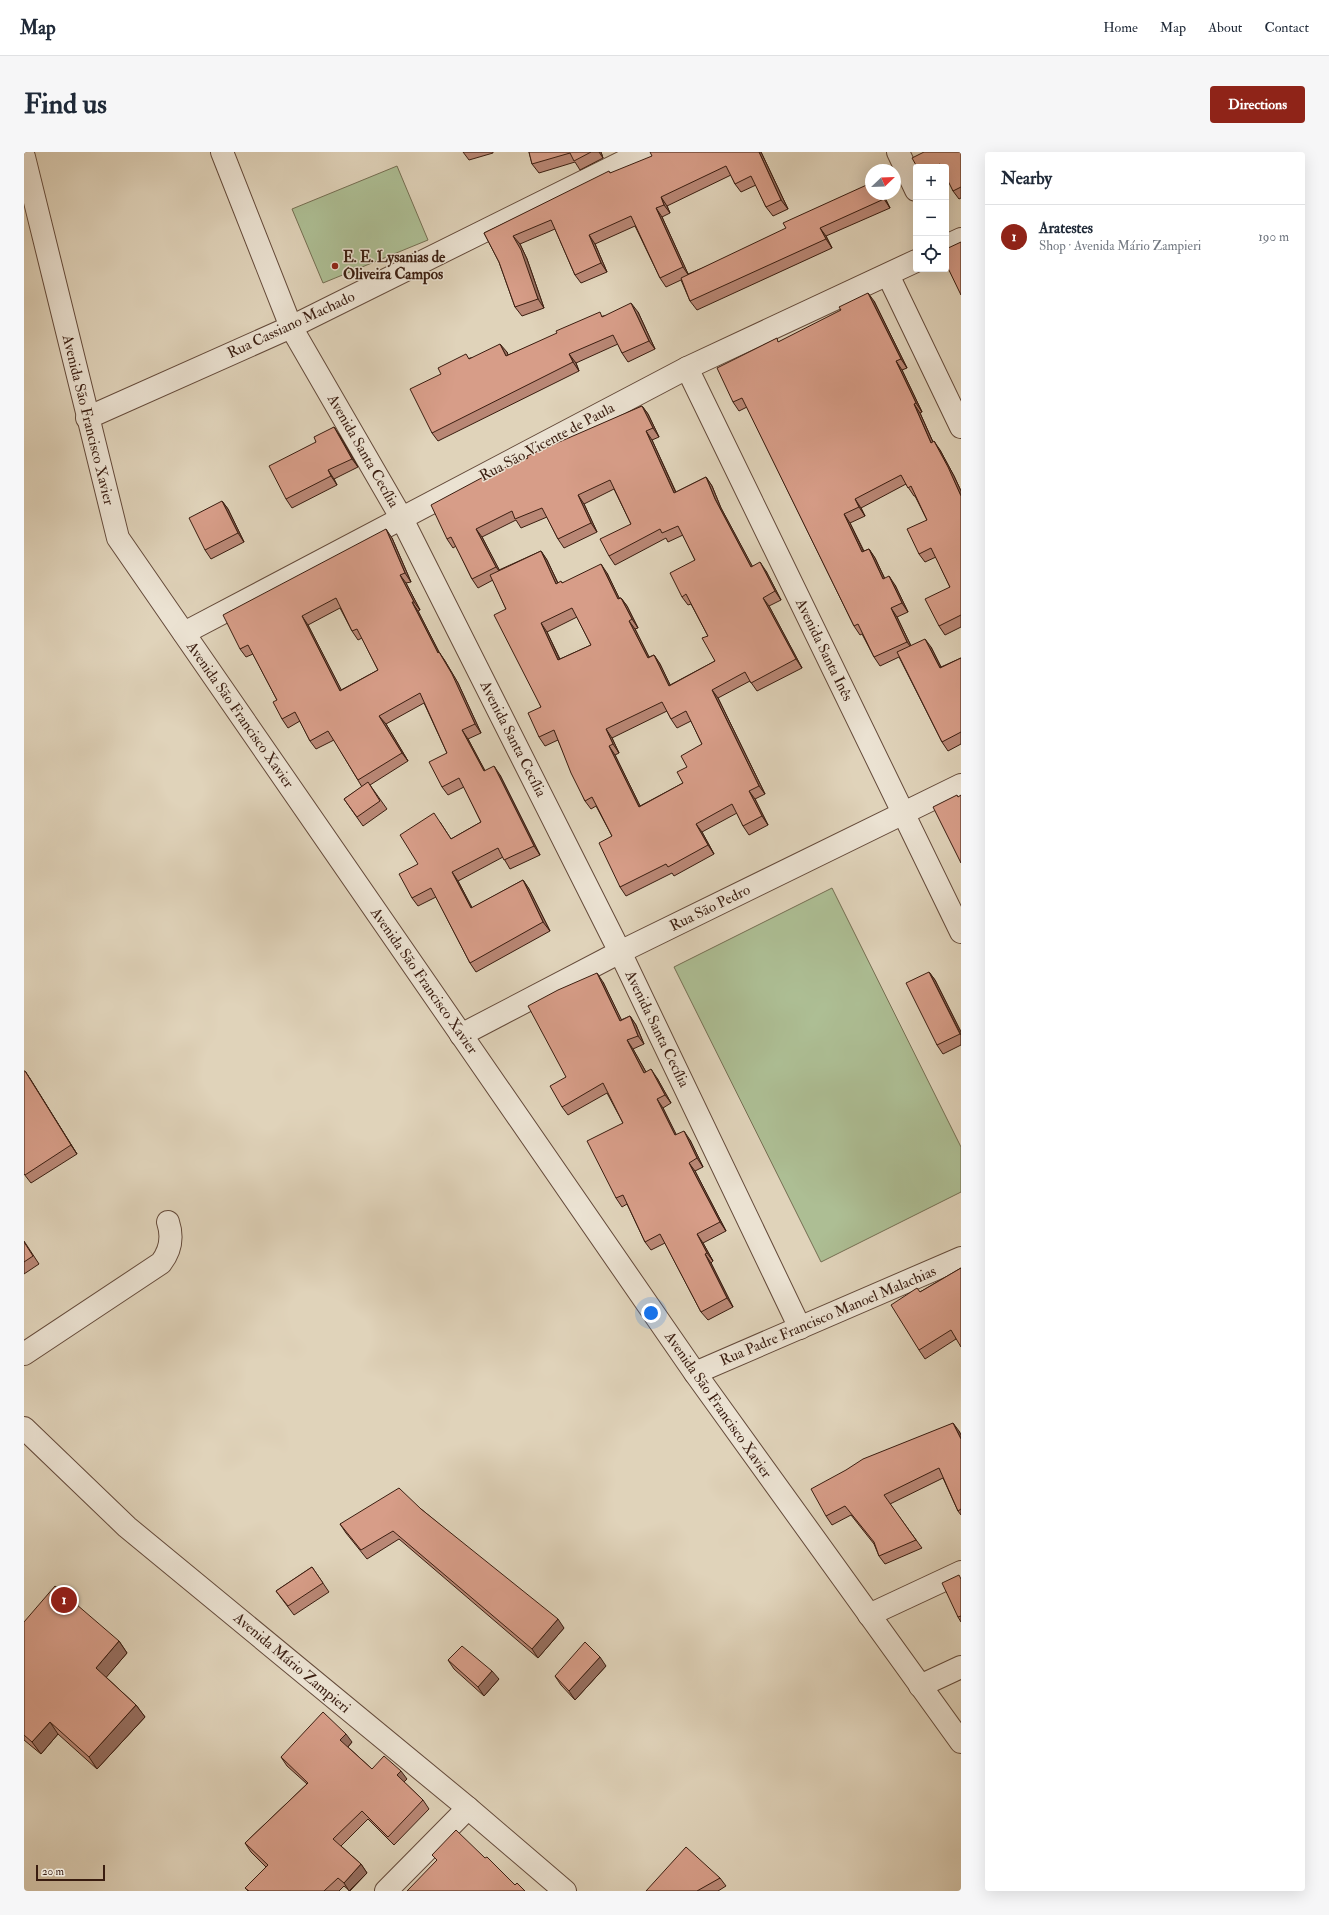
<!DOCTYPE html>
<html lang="en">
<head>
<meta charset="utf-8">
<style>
  body { margin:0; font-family:"IM FELL Double Pica",serif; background:#f6f6f7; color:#1f2937 }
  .controls { position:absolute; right:12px; top:12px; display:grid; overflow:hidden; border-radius:4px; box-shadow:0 4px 16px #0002 }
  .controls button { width:36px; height:36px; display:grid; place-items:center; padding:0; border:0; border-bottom:1px solid #e0e1e3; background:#fff; color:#1f2937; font:20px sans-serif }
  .compass { position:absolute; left:841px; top:12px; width:36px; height:36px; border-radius:50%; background:#fff; box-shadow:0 4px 16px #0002; rotate:67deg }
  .scale { position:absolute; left:12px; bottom:10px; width:69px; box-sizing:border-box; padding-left:4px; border:2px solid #3a1d10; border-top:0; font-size:11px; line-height:14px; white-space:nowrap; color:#3a1d10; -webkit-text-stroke:3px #ebe2d2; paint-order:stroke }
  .you { position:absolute; left:627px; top:1161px; width:14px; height:14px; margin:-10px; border:3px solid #fff; border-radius:50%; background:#1a73e8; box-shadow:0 0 0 6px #1a73e833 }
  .badge { display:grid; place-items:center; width:26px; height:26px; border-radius:50%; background:#8f2418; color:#fff; font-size:13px; font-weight:700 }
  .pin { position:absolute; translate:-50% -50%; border:2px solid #fff; box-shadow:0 1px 4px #0006 }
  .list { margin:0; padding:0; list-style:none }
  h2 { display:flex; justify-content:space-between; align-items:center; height:52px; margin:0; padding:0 16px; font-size:17px }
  h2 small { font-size:13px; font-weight:400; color:#747a83 }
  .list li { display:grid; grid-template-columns:26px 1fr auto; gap:12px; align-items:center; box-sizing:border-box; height:64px; padding:0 16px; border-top:1px solid #e0e1e3 }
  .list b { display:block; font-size:15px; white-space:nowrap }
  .list p { margin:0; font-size:13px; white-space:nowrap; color:#747a83 }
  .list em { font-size:13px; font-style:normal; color:#747a83 }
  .icon { flex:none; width:22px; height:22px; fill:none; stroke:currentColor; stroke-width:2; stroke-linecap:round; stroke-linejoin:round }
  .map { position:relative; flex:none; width:937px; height:1739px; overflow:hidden; border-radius:4px }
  header { display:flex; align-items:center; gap:24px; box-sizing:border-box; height:56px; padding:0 20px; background:#fff; border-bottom:1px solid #e0e1e3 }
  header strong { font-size:19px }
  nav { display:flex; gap:22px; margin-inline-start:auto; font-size:14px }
  .intro { display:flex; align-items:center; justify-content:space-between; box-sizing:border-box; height:96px; padding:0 24px }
  h1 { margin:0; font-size:28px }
  .button { padding:10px 18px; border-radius:4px; background:#8f2418; color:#fff; font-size:14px; font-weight:700 }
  main { display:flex; gap:24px; padding:0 24px }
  aside { flex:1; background:#fff; border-radius:4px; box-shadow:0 4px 16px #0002 }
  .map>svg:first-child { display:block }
  .green { fill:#adbe94; stroke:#746e52 }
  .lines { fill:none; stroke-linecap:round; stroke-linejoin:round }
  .minor-casing { stroke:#644a3a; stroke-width:24 }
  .minor { stroke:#ebe2d2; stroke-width:22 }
  .wall { fill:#b98775; stroke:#3a1d10; fill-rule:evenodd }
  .shaded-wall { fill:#966e5f; stroke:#3a1d10 }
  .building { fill:#d79d88; stroke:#3a1d10; fill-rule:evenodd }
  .poi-dot { fill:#8f2418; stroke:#ebe2d2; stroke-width:1.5 }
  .labels { text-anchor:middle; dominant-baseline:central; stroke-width:3; stroke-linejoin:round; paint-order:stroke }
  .poi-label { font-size:15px; font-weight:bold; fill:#3a1d10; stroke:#ebe2d2; text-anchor:start }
  .street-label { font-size:15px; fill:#3a1d10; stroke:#ebe2d2 }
</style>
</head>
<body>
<header>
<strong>Map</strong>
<nav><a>Home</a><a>Map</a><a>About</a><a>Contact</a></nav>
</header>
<div class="intro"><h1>Find us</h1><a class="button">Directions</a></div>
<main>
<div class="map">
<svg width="937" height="1739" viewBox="0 0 937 1739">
  <rect width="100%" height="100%" fill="#e0d3ba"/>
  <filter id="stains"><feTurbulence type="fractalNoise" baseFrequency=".005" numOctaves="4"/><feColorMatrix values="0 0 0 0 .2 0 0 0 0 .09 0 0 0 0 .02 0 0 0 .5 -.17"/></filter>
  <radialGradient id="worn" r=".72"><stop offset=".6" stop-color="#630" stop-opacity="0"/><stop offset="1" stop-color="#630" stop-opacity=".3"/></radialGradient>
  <!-- green -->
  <g class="green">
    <polygon points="373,14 404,88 299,131 268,57"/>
    <polygon points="808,736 937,995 937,1040 797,1110 650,815"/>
  </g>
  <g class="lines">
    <!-- minor casing -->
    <g class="minor-casing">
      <g id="minor">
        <polyline points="198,0 267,175 378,367 596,800 776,1176"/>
        <polyline points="874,0 892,38"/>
        <polyline points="0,5 94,386 671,1221 937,1590"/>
        <polyline points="922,94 937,87"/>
        <polyline points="864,123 937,275"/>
        <polyline points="663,216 937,780"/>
        <polyline points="63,266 267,175 619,0"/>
        <polyline points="160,481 663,216 892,109"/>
        <polyline points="437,883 596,800 937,633"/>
        <path d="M 0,1202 L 137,1111 C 147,1098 149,1085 144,1070"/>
        <polyline points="671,1221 937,1106"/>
        <polyline points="0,1276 103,1375 444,1656 541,1739"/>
        <polyline points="845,1463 937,1420"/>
        <polyline points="896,1534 937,1515"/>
        <polyline points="362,1739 444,1656"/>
      </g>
    </g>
    <!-- minor -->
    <use href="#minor" class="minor"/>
  </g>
  <!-- wall -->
  <g class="wall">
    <polygon points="439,0 469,0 469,1 445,8"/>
    <polygon points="505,0 577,0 579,6 556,18 551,10 515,21 508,12"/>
    <polygon points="737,0 764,57 749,64 742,55 732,33 717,40 711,32 707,23 643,54 646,61 638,65 664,122 859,42 866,56 802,84 808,96 673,158 666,149 657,128 642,135 636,126 611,74 571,92 583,120 557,131 551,123 531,77 496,92 503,107 520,156 498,164 491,155 475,110 460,81 586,21"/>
    <polygon points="937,0 937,46 935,47 929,39 922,15 893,15"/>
    <polygon points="850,149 883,216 878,218 898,260 896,261 909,290 916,298 930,324 937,339 937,475 921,483 915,474 926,435 912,405 901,410 895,402 903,368 891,344 890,344 882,332 837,356 841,364 826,371 840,399 845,397 851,406 861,427 871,433 884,460 873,465 887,494 907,495 917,515 937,506 937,592 924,599 918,590 875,505 856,514 850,505 838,482 836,483 830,474 723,255 715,259 709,250 755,190"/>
    <polygon points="614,160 631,197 604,210 598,201 594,192 552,211 555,219 414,289 408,281 417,222 446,206 483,200 484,203 579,164"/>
    <path d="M 618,254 L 624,262 L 635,285 L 628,288 L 652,340 L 682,325 L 688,334 L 697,356 L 728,414 L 742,419 L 757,448 L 745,454 L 778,516 L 733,539 L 726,529 L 694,546 L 741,642 L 731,647 L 744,673 L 725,683 L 719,674 L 713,661 L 678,680 L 690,702 L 650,724 L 648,721 L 602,744 L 596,735 L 588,684 L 572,654 L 567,657 L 561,649 L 534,588 L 521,594 L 515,585 L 517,555 L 482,457 L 469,428 L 454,436 L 448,427 L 432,394 L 429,396 L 423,387 L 504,306 ZM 590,337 L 607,372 L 585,404 L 591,413 L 642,386 L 644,390 L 659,383 L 671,408 L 658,445 L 664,453 L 667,452 L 684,484 L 691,509 L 646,533 L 636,512 L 630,503 L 625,505 L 611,477 L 614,476 L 603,454 L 597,446 L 595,446 L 583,421 L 538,431 L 534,431 L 523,408 L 517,399 L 475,418 L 458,385 L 492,368 L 497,376 L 523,365 L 534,387 L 540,396 L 573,380 L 560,352 ZM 553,465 L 567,493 L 536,507 L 523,480 ZM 643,559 L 647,567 L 653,576 L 667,569 L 678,592 L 663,615 L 659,631 L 616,654 L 591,603 L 595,601 L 588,586 Z"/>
    <polygon points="310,275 316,284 334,315 310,327 313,333 268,356 262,347 292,290"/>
    <polygon points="198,349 204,357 220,390 187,407 181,398"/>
    <path d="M 368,386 L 387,430 L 382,431 L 396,458 L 394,459 L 415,500 L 421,509 L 434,531 L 457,581 L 444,587 L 461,619 L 476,623 L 516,703 L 486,717 L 479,705 L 434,729 L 448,756 L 499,728 L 505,737 L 526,779 L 452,820 L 446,811 L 412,745 L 394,754 L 388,746 L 394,712 L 416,670 L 427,687 L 457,670 L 440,635 L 424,643 L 418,635 L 423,601 L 400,551 L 362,572 L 384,609 L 346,633 L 363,657 L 339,674 L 320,647 L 338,635 L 310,588 L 292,597 L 286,589 L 276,569 L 264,576 L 258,567 L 253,548 L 229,502 L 222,505 L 216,497 ZM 316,456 L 328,479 L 334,488 L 338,486 L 354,518 L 317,538 L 284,473 Z"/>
    <polygon points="905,820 911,828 937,880 937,893 919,902 913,893"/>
    <polygon points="579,830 597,868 606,864 612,873 620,892 609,897 622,920 633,926 647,951 639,956 652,983 666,988 679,1015 671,1019 702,1079 679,1091 689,1109 687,1111 709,1155 684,1168 677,1160 641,1091 627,1098 621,1090 603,1052 598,1055 592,1046 599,971 583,941 544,963 538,955 542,925"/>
    <polygon points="1,919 53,1002 7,1031 0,1022"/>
    <polygon points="0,1089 15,1112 0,1122"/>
    <polygon points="937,1116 932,1187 901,1207 895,1198 896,1140"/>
    <polygon points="935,1279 937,1283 937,1363 934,1359 919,1326 866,1352 898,1396 861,1412 855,1404 850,1392 827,1363 808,1373 802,1364"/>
    <polygon points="397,1357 540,1476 514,1506 375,1387 343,1407 322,1381 316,1372"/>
    <polygon points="288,1415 305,1440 270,1463 252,1439"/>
    <polygon points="937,1426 937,1470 934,1465"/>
    <polygon points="0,1470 95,1489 103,1501 82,1525 112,1553 121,1565 73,1617 34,1582 17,1602 0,1588"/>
    <polygon points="424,1508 475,1527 460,1544 430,1517"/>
    <polygon points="582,1514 551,1548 537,1533 531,1524"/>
    <polygon points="328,1590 324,1595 348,1617 383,1627 380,1630 399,1648 405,1657 370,1693 344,1667 317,1694 337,1712 343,1721 326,1739 320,1734 315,1739 224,1739 221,1736 242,1715 227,1700 221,1691 283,1632 263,1614 257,1605"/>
    <polygon points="696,1726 702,1734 694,1739 622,1739"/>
  </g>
  <!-- shaded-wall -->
  <g class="shaded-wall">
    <polygon points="575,0 577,0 579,6"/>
    <polygon points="735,0 737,0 764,57 757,48"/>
    <polygon points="857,42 859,42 866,56 860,47"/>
    <polygon points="637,45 643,54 646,61 640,53"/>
    <polygon points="632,56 638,65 665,124 659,115"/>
    <polygon points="796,76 802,84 808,96 802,87"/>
    <polygon points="565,83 571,92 583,120 577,111"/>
    <polygon points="489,84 496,92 503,107 520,156 514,147"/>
    <polygon points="844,141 850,149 883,216 877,207"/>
    <polygon points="607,151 614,160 631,197 625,189"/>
    <polygon points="476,192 483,200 488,213 482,204"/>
    <polygon points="545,202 552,211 555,219 549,210"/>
    <polygon points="872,209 878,218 898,260 892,251"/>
    <polygon points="890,252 896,261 913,299 907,291"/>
    <polygon points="618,254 624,262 635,285 629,276"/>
    <polygon points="310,275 316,284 334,315 328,307"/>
    <polygon points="622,279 628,288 656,350 650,341"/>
    <polygon points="910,289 916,298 930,324 937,339 937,344"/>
    <polygon points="304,318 310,327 313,333 307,324"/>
    <polygon points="682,325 688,334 697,356 733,423 727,415 691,347"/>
    <polygon points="554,343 560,352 573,380 567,371"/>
    <polygon points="831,347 837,356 841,364 835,355"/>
    <polygon points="198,349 204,357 220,390 214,381"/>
    <polygon points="820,362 826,371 844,409 838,400"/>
    <polygon points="362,377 368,386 387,430 381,421"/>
    <polygon points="452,377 458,385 478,423 472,415"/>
    <polygon points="845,397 851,406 865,436 859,427"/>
    <polygon points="517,399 523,408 538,440 532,432"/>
    <polygon points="736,410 742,419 757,448 751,439"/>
    <polygon points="577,412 583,421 600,456 594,447"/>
    <polygon points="376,423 382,431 396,458 390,450"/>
    <polygon points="865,424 871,433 884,460 878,451"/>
    <polygon points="597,446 603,454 614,476 608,467"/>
    <polygon points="739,446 745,454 778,516 772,507"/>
    <polygon points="388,450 394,459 420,510 414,501"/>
    <polygon points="867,456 873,465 889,498 883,490"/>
    <polygon points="278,464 284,473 322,547 316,539"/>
    <polygon points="605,469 611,477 630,515 624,506"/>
    <polygon points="517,471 523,480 540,517 534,508"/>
    <polygon points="901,487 907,495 922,525 916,516"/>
    <polygon points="415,500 421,509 434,531 457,581 451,572"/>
    <polygon points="630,503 636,512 651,543 645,534"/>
    <polygon points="688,538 694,546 741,642 735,634"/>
    <polygon points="355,564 362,572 384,609 378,601"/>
    <polygon points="582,577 588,586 595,601 589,592"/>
    <polygon points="438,578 444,587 466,628 460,619"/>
    <polygon points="585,594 591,603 621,664 615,655"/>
    <polygon points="470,614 476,623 516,703 510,694"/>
    <polygon points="725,639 731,647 744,673 738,664"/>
    <polygon points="672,672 678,680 690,702 684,693"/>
    <polygon points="428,720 434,729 453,765 447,756"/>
    <polygon points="499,728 505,737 526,779 519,770"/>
    <polygon points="905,820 911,828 937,880 937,883"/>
    <polygon points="573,821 579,830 602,877 596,869"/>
    <polygon points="606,864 612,873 620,892 614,884"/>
    <polygon points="603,888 609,897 627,929 620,921"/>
    <polygon points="627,917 633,926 647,951 641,943"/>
    <polygon points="1,919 7,928 53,1002 47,993"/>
    <polygon points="633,947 639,956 657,992 651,983"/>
    <polygon points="660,979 666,988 679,1015 673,1006"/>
    <polygon points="665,1011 671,1019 702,1079 696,1070"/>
    <polygon points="673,1082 679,1091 689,1109 683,1101"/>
    <polygon points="681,1102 687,1111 709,1155 703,1146"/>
    <polygon points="929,1271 935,1279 937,1283 937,1287"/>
    <polygon points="534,1467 540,1476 514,1506 508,1497"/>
    <polygon points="95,1489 103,1501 80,1528 72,1516"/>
    <polygon points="576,1505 582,1514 551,1548 545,1539"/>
    <polygon points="468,1519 475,1527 460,1544 454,1535"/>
    <polygon points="112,1553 121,1565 73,1617 65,1605"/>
    <polygon points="26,1570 34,1582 17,1602 8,1590"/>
    <polygon points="322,1582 328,1590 322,1597 316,1588"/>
    <polygon points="377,1619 383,1627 379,1631 373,1623"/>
    <polygon points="337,1712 343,1721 325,1739 320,1731"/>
  </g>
  <!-- building -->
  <g class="building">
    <polygon points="505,0 567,0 550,9 546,1 508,12"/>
    <polygon points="626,0 735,0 757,48 742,55 727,24 711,32 702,14 637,45 640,53 632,56 659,115 636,126 607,64 565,83 577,111 551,123 527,68 489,84 497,98 514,147 491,155 475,110 460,81 585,19 586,21 628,4"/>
    <polygon points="900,0 937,0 937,35 929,39 922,25 922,15 917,15 916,12 909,15 893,15 888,6"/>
    <polygon points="847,31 847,42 857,42 860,47 796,76 802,87 666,149 657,126 762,76 759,71"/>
    <polygon points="937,90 937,143 922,112 922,97"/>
    <polygon points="844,141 877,207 872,209 892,251 890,252 907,291 910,289 924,315 937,344 937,463 915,474 901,447 926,435 907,396 895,402 883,377 903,368 887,334 884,336 877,323 831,347 835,355 820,362 838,400 845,397 859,427 865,424 878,451 867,456 883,490 850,505 834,472 830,474 718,246 709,250 693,216 753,186 754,190 817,158 815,155"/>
    <polygon points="607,151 625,189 598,201 589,183 545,202 549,210 408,281 386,237 417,222 414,216 442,202 445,207 476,192 482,204 533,181 532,179 576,160 578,165"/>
    <path d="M 618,254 L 629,276 L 622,279 L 650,341 L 682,325 L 691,347 L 727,415 L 736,410 L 751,439 L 739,446 L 772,507 L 727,531 L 721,520 L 688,538 L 735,634 L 725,639 L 738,664 L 719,674 L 708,652 L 672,672 L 684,693 L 644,715 L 642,712 L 596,735 L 575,691 L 588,684 L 568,645 L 561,649 L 547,621 L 530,578 L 515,585 L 504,561 L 517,555 L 470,463 L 482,457 L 466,423 L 517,399 L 532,432 L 537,429 L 538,431 L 577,412 L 594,447 L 597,446 L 608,467 L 605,469 L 624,506 L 630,503 L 645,534 L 691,509 L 678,486 L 684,484 L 662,442 L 658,445 L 646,421 L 671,408 L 654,374 L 638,381 L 636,377 L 585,404 L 576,387 L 607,372 L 586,328 L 554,343 L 567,371 L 534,387 L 518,356 L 491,367 L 488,359 L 452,377 L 472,415 L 448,427 L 427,385 L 423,387 L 407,353 L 463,323 L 504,306 L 503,304 ZM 548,456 L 567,493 L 534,508 L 517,471 ZM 638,550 L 647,567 L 662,559 L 678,592 L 657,604 L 663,615 L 653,620 L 659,631 L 615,655 L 585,594 L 589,592 L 582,577 Z"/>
    <polygon points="310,275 328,307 304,318 307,324 262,347 245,314 292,290 290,285"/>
    <polygon points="198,349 214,381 181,398 165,366"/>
    <path d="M 362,377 L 381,421 L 376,423 L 390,450 L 388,450 L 414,501 L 415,500 L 428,522 L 451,572 L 438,578 L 460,619 L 470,614 L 510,694 L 480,708 L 474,696 L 428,720 L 447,756 L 499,728 L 519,770 L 446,811 L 407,736 L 388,746 L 375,722 L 394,712 L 376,683 L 410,661 L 427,687 L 457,670 L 435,626 L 418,635 L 405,610 L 423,601 L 396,541 L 355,564 L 378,601 L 334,628 L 304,579 L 286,589 L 271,560 L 258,567 L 249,550 L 253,548 L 224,493 L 216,497 L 199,463 ZM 312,446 L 328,479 L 333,477 L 354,518 L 316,539 L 278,464 Z"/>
    <polygon points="901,487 916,516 937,506 937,580 918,590 873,500"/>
    <polygon points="344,630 356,649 333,665 320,647"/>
    <polygon points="933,643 934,645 937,643 937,711 909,655"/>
    <polygon points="905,820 936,882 913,893 882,831"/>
    <polygon points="573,821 596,869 606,864 614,884 603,888 620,921 627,917 641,943 633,947 651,983 660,979 673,1006 665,1011 696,1070 673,1082 683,1101 681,1102 703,1146 677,1160 636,1082 621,1090 599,1043 592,1046 563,989 599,971 579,931 538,955 526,934 542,925 504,854 534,838"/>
    <polygon points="0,919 1,919 47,993 1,1023 0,1022"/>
    <polygon points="0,1090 9,1104 0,1110"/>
    <polygon points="937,1116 937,1195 927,1178 895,1198 867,1153 893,1136 896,1140"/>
    <polygon points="929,1271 937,1287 937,1357 934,1359 915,1316 860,1343 892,1388 855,1404 850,1390 821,1354 802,1364 787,1337 822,1318 839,1307"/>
    <polygon points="375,1336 397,1357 534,1467 508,1497 369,1379 337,1398 316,1372"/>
    <polygon points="288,1415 299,1431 264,1454 252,1439"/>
    <polygon points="935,1423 937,1427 937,1464 934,1465 918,1431"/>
    <polygon points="31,1434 95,1489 72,1516 112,1553 65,1605 26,1570 8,1590 0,1583 0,1470"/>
    <polygon points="561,1490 576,1505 545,1539 531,1524"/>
    <polygon points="438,1494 468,1519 454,1535 424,1508"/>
    <polygon points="299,1560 322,1582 316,1588 348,1617 360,1604 377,1619 373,1623 399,1648 364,1685 338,1659 309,1687 337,1712 320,1731 314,1726 300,1739 225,1739 221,1736 244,1713 221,1691 284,1631 257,1605"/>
    <polygon points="432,1678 461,1706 463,1705 491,1733 493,1731 501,1739 383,1739 413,1708 408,1703"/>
    <polygon points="662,1695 696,1726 673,1739 622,1739"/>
  </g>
  <!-- markers -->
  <circle class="poi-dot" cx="311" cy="114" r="4"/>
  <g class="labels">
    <!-- poi labels -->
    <g class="poi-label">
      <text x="319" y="105">E. E. Lysanias de<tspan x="319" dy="17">Oliveira Campos</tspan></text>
    </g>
    <!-- street labels -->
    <g class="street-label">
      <text transform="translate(267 173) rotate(-25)">Rua Cassiano Machado</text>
      <text transform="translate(64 268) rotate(76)">Avenida São Francisco Xavier</text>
      <text transform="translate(523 290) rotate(-28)">Rua São Vicente de Paula</text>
      <text transform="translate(339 299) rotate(60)">Avenida Santa Cecília</text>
      <text transform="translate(800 498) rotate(64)">Avenida Santa Inês</text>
      <text transform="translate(216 563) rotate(55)">Avenida São Francisco Xavier</text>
      <text transform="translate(489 587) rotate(63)">Avenida Santa Cecília</text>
      <text transform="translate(686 756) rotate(-26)">Rua São Pedro</text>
      <text transform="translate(400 829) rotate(55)">Avenida São Francisco Xavier</text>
      <text transform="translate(633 877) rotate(64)">Avenida Santa Cecília</text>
      <text transform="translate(804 1164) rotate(-23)">Rua Padre Francisco Manoel Malachias</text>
      <text transform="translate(694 1253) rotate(55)">Avenida São Francisco Xavier</text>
      <text transform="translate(268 1511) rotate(40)">Avenida Mário Zampieri</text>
    </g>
  </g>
  <rect width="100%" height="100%" filter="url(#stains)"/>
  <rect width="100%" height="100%" fill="url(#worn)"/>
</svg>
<div class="controls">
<button>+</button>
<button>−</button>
<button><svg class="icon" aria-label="locate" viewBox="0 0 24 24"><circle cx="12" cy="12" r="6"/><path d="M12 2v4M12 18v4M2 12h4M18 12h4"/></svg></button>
</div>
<svg class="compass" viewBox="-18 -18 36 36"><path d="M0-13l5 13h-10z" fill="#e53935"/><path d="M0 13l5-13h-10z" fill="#747a83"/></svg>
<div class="scale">20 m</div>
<div class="you"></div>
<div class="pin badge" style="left:40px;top:1448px">1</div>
</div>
<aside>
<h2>Nearby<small></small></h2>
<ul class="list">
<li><span class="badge">1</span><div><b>Aratestes</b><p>Shop · Avenida Mário Zampieri</p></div><em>190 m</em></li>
</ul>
</aside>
</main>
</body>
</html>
